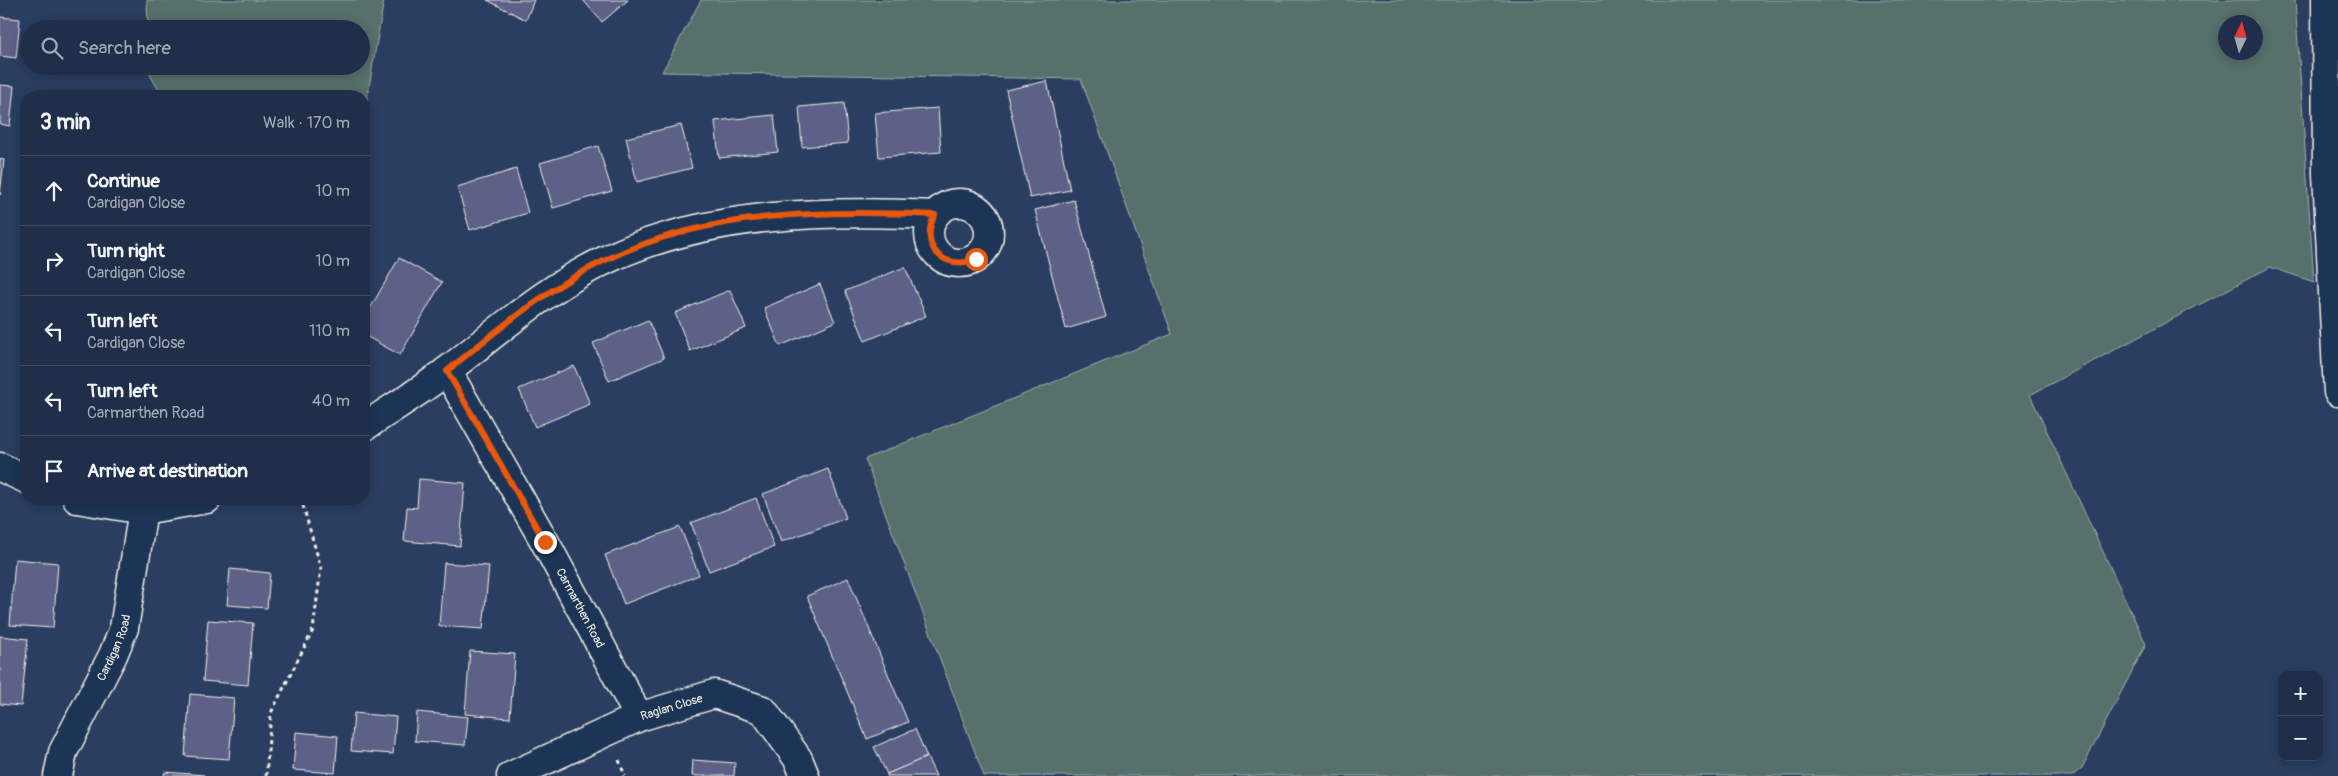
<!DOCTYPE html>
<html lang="en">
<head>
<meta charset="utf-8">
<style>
  body { margin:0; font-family:Pangolin,sans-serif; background:#283650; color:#f1f3f6 }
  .controls { position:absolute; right:15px; bottom:15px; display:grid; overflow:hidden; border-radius:10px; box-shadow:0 2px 12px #0003 }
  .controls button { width:45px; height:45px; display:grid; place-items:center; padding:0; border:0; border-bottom:1px solid #3d4a61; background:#202e49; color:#f1f3f6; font:25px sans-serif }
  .compass { position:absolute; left:2218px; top:15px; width:45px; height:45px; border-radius:50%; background:#202e49; box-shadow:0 2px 12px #0003; rotate:5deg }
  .stop { position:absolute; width:15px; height:15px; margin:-11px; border:4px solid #ea580c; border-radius:50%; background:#fff }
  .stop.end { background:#ea580c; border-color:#fff; box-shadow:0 1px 5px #0008 }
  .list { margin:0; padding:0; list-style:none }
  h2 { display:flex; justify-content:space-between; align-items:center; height:65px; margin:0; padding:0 20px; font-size:21px }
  h2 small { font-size:16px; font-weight:400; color:#a2a8b4 }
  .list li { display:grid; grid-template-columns:32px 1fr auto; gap:15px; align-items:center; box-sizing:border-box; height:70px; padding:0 20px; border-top:1px solid #3d4a61 }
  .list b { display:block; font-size:19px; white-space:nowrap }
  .list p { margin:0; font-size:16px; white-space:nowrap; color:#a2a8b4 }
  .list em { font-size:16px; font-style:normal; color:#a2a8b4 }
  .icon { flex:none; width:28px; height:28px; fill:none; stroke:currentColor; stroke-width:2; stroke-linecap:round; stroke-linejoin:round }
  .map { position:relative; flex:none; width:2338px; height:776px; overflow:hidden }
  .search { position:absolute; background:#202e49; box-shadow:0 2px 12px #0003; left:20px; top:20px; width:350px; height:55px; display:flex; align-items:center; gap:12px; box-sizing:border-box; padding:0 18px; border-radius:28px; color:#a2a8b4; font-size:19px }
  .panel { position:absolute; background:#202e49; box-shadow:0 2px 12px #0003; left:20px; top:90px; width:350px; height:415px; border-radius:20px }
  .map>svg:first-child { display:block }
  .green { fill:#576f6c; stroke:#a6b0aa; fill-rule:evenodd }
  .building { fill:#5d6187; stroke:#f4f1e8 }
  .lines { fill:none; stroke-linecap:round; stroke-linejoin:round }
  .street-casing { stroke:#f4f1e8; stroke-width:31 }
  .secondary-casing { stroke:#f4f1e8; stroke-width:31 }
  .path { stroke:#f4f1e8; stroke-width:3; stroke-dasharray:4 4; stroke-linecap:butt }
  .street { stroke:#1d3557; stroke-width:28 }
  .secondary { stroke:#1d3557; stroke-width:28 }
  .route { stroke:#ea580c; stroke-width:6 }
  .labels { text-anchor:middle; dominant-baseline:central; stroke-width:4.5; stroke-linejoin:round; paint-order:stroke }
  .street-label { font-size:12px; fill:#f4f1e8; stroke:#1d3557 }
</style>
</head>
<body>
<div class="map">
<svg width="2338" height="776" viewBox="0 0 2338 776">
  <rect width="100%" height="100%" fill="#2a3e61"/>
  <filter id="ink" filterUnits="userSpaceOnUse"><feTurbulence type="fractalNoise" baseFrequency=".02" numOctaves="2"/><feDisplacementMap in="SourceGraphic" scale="10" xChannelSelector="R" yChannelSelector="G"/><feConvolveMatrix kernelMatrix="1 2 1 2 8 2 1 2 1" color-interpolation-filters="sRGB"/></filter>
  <g filter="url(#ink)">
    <!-- green -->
    <g class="green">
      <polygon points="147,0 384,0 364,116 364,96 162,96 149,73 148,66 361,66 361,29 148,29"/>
      <path d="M 701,0 L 2295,0 L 2314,282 L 2270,267 L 2030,395 L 2146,644 L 2082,768 L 2072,776 L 984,776 L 865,459 L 1172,334 L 1081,79 L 662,72 ZM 2226,22 L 2256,22 L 2256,52 L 2226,52 Z"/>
    </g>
    <!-- building -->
    <g class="building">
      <polygon points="487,0 534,0 526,20"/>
      <polygon points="583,0 628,0 602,22"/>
      <polygon points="0,17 20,19 16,58 0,56"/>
      <polygon points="1047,81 1070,190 1030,198 1006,90"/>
      <polygon points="0,85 14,86 10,126 0,124"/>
      <polygon points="844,103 848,143 802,147 799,107"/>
      <polygon points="938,108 941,152 879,157 875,113"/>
      <polygon points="774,115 778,152 719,158 715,121"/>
      <polygon points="681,125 692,168 637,182 626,138"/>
      <polygon points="598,146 612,191 553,208 540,163"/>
      <polygon points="0,159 4,160 0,195"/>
      <polygon points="516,169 528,213 470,230 457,187"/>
      <polygon points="1074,200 1106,317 1066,329 1035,210"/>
      <polygon points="399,258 442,282 400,355 364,335 364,319"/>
      <polygon points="905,267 926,316 865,341 845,291"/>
      <polygon points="820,284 835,322 780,346 764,308"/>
      <polygon points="730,290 746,328 690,351 675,313"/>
      <polygon points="648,320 664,358 609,381 593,343"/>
      <polygon points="574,366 590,404 535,427 519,389"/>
      <polygon points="828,469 846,518 781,542 763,494"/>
      <polygon points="419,479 465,483 460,546 404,541 407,507 417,508"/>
      <polygon points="756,498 774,547 709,571 691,523"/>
      <polygon points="680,527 699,575 624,604 605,555"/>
      <polygon points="15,559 58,563 53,628 10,625"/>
      <polygon points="444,563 489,566 483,629 439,626"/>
      <polygon points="230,569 270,573 267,608 227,605"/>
      <polygon points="848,578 908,722 867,739 807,596"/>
      <polygon points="208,620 253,623 248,685 203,681"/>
      <polygon points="0,636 28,639 21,706 0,704"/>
      <polygon points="470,651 515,654 510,718 465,714"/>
      <polygon points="190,694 234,698 229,759 185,756"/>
      <polygon points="417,712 468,717 465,745 415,741"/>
      <polygon points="354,713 396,717 393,754 351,751"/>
      <polygon points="915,729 927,757 887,774 874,747"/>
      <polygon points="296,732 338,736 335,773 293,770"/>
      <polygon points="927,757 936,776 887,776 887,774"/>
      <polygon points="693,760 735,763 734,776 692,776"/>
      <polygon points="165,772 204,775 204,776 164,776"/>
    </g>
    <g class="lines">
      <!-- street casing -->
      <g class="street-casing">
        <g id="street">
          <circle cx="959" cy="233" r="30"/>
          <path id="s1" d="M 447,371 L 545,542 L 639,717"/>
          <path d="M 364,427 C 392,408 421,391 448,370 C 501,329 551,284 612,257 C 712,212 827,210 935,215"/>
          <polyline points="0,467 26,479"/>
          <polyline points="77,499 143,510 207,499"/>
          <path id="s2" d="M 58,776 L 63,752 L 113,655 L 124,628 L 143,510"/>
          <path id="s3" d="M 511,776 L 639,717 L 714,694 L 763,710 L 798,759 L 805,776"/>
        </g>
      </g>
      <!-- secondary casing -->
      <g class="secondary-casing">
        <polyline id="secondary" points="2326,0 2327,174 2338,392"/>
      </g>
      <!-- path -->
      <g class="path">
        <polyline points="619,760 625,776"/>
        <polyline points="266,776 271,713 313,630 321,568 301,499"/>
      </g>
      <!-- street -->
      <use href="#street" class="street"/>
      <!-- secondary -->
      <use href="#secondary" class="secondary"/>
    </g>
  </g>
  <g class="lines" filter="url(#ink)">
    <!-- route -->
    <path class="route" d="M 545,542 L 447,371 C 498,329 551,285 612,257 C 710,211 828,210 935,215 C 918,246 944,272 976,259"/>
  </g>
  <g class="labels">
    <!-- street labels -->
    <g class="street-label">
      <text stroke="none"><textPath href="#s1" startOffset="272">Carmarthen Road</textPath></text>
      <text stroke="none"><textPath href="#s2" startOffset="141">Cardigan Road</textPath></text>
      <text stroke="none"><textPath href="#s3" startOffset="175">Raglan Close</textPath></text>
    </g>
  </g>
</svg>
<div class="controls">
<button>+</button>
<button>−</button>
</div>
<svg class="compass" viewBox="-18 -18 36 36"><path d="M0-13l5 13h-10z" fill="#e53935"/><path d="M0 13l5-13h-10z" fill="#a2a8b4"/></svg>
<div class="stop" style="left:976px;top:259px"></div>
<div class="stop end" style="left:545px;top:542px"></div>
<div class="search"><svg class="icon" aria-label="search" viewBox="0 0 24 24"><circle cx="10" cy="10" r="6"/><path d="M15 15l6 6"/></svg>Search here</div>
<section class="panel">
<h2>3 min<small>Walk · 170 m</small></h2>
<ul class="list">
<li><svg class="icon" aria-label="ahead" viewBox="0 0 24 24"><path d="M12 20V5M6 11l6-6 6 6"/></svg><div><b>Continue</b><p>Cardigan Close</p></div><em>10 m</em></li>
<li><svg class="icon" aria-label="right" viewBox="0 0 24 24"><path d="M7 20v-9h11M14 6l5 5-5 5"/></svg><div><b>Turn right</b><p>Cardigan Close</p></div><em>10 m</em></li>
<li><svg class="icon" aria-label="left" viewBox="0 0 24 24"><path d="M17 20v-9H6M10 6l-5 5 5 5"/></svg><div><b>Turn left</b><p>Cardigan Close</p></div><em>110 m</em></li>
<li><svg class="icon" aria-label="left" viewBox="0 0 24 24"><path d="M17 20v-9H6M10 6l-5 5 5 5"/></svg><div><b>Turn left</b><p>Carmarthen Road</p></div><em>40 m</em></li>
<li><svg class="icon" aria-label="arrive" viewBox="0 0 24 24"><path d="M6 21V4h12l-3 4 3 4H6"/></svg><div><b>Arrive at destination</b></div></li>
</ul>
</section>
</div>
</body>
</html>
